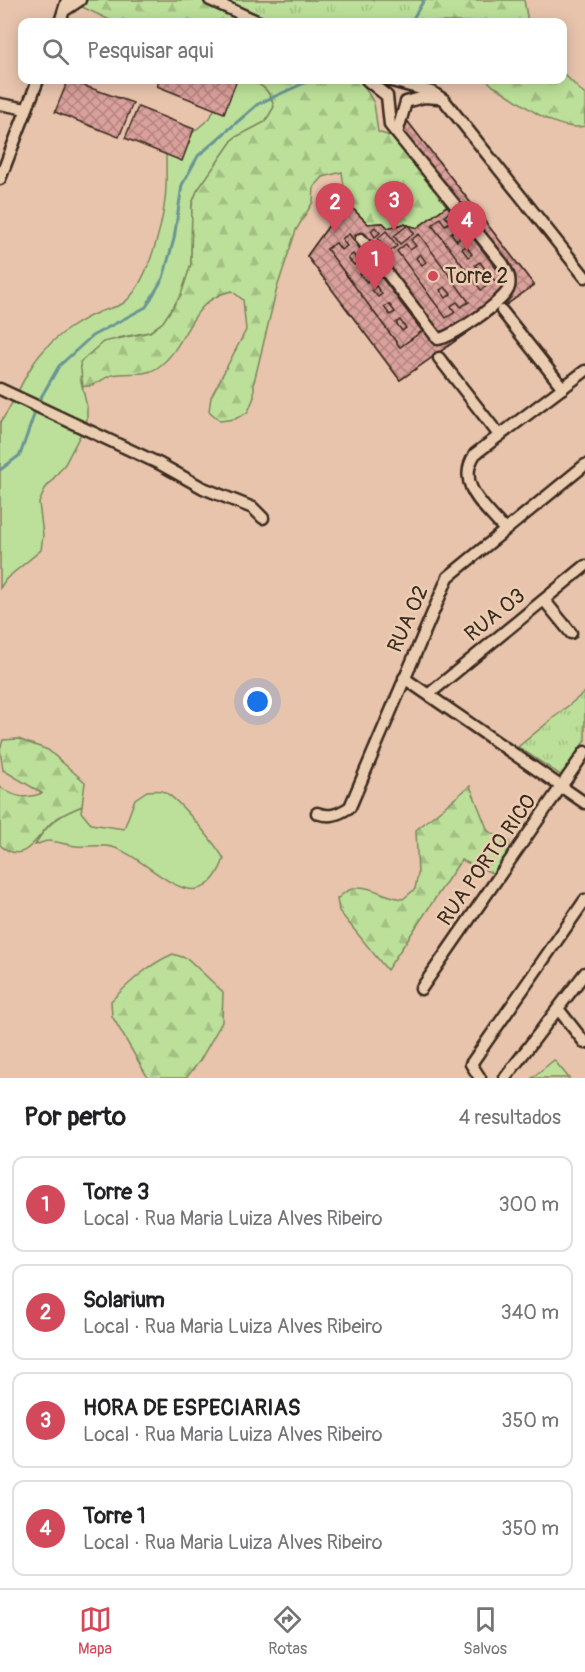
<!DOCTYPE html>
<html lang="pt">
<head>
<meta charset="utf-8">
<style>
  body { margin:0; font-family:Pangolin,sans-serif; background:#f6f6f6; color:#202124 }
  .you { position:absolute; left:258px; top:702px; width:21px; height:21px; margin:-15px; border:4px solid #fff; border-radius:50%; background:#1a73e8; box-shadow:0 0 0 9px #1a73e833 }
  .badge { display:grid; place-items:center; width:39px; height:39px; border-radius:50%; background:#d1495b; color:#fff; font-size:20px; font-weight:700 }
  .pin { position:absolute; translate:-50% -50px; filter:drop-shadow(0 2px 3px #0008) }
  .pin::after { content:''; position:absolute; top:32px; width:21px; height:18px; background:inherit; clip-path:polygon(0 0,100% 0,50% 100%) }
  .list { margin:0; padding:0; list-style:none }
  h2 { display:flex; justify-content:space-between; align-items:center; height:78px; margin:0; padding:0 24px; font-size:26px }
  h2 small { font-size:20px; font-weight:400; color:#757577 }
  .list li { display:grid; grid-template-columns:39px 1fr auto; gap:18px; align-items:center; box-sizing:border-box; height:96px; margin:0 12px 12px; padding:0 12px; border:2px solid #e0e0e0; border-radius:12px }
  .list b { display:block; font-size:22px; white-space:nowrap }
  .list p { margin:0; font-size:20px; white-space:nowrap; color:#757577 }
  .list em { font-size:20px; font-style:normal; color:#757577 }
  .icon { flex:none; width:33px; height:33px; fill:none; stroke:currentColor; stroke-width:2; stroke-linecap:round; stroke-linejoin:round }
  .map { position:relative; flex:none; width:585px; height:1078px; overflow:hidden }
  .search { position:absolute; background:#fff; box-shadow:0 3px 15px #0003; left:18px; right:18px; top:18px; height:66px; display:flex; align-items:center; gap:15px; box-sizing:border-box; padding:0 21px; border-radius:12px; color:#757577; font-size:22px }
  .sheet { height:510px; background:#fff }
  nav { display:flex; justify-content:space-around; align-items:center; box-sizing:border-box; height:84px; border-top:2px solid #e0e0e0; background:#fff; font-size:16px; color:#757577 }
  nav a { display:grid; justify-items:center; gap:3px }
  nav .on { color:#d1495b }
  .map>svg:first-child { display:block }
  .green { fill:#bce099; stroke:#7c855c; stroke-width:1.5 }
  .forest { fill:url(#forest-firs); stroke:#7c855c; stroke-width:1.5 }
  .park { fill:url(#park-tufts); stroke:#7c855c; stroke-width:1.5 }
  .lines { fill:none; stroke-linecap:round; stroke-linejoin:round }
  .stream { stroke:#6a9594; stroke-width:3 }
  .building { fill:url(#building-cross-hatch); stroke:#3b2a1e; stroke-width:1.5; fill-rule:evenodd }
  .street-casing { stroke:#3b2a1e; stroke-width:15 }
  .street { stroke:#ebcdb2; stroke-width:10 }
  .poi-dot { fill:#d1495b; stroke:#ebcdb2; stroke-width:2 }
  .labels { text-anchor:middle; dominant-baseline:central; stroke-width:5; stroke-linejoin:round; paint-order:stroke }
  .poi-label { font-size:21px; fill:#3b2a1e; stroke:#ebcdb2; text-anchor:start }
  .street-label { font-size:21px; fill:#3b2a1e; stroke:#ebcdb2 }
</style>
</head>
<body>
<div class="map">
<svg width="585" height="1078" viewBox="0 0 585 1078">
  <defs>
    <pattern id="forest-firs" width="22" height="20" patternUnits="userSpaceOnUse" patternTransform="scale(1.5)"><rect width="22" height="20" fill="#bce099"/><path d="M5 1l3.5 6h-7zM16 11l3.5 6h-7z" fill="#a2c083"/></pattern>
    <pattern id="park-tufts" width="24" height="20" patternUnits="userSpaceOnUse" patternTransform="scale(1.5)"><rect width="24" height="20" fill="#bce099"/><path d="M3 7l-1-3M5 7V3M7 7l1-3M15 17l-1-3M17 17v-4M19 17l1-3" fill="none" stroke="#a2c083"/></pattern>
    <pattern id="building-cross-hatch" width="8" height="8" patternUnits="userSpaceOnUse" patternTransform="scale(1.5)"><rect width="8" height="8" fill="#daa09b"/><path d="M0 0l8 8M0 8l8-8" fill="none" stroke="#b2837e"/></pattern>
  </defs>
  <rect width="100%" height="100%" fill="#e8c4ad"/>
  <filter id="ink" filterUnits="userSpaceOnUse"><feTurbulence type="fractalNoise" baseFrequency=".0167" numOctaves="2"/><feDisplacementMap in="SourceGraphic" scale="12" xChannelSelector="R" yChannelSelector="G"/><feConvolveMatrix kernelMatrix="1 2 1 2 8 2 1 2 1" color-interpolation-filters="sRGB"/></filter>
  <g filter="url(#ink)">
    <!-- green -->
    <g class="green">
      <path d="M 228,80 C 253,80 267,80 274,107 L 265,122 L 234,138 L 197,191 L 192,204 L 191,264 L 181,295 L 163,322 L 149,332 L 118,338 L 80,377 L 87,407 L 87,422 L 65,464 L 45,489 L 39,503 L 43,535 L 41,550 L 6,579 L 0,588 L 0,423 C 18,398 25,368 48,346 C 61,333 80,320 97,313 C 105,309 115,308 122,304 C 146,289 162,227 165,200 C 167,185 166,169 166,155 L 210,118 Z"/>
      <path d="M 147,791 C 151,791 158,790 162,791 C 176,795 216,845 224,859 C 198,930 149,856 112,847 C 101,844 87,847 76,846 C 67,845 57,841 48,841 C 44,841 39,844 35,845 C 46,824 61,814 82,806 L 81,812 L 91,824 L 124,829 L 135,799 Z"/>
      <polygon points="554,1060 569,1078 532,1078"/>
    </g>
    <!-- forest -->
    <g class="forest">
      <polygon points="84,0 524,0 528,22 114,22 80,6"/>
      <path d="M 563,73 L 585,95 L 585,126 C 552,133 520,99 493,86 L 487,80 L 562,80 Z"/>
      <path d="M 248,80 L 372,80 L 364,86 L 374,103 L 378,132 L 392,137 L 448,205 L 417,228 L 404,224 L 388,228 L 368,224 L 346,202 L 342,172 L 323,177 L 314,187 L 313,202 L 296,230 L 277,288 L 254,382 L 254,397 L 248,412 L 235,419 L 220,421 L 209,411 L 211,397 L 246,330 L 243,300 L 232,291 C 187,300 190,345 157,368 C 144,377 127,371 112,375 C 103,378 93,388 83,386 L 80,362 L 103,342 L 150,332 L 163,322 L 181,295 L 191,264 L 192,204 L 197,191 L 234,138 L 265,122 L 274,107 C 270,91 264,85 248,80 Z"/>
      <path d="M 18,739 L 48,750 L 85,782 L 82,806 C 71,811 62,814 52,822 C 38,834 25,868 0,845 L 0,787 C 15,797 24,800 42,793 L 3,770 L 0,749 L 3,740 Z"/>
      <path d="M 470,786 L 488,831 L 509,841 L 510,855 L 495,874 L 461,860 L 387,970 L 339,911 L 337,899 C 363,874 375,896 403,899 L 415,889 L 418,874 L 416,830 Z"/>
      <path d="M 173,954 L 188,959 L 223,992 L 222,1022 L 199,1062 L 186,1078 L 148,1078 L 112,1016 L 111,1001 C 129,983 149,964 173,954 Z"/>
    </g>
    <!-- park -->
    <g class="park">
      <polygon points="224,0 424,0 411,22 276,22"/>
      <polygon points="585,692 585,740 562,776 518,747"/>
    </g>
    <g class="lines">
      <!-- stream -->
      <g class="stream">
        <polyline points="411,22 424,0"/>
        <polyline points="40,399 59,366 92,336 146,307 163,278 174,239 182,185 198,156 258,104 311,80"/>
        <polyline points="0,470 20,455 34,415"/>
      </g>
    </g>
    <!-- building -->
    <g class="building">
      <polygon points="68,80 133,103 119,137 55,112"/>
      <polygon points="160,80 237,80 224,113 157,86"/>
      <polygon points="138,107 194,129 182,161 125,138"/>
      <path d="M 408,122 L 534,285 L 400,380 L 307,256 L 346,202 L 368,224 L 383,223 L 388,228 L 404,224 L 417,228 L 448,205 L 392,137 ZM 452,210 L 502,276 L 495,281 L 491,276 L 485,280 L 488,285 L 481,290 L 432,225 L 440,218 L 445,225 L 450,222 L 445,216 Z"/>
      <path d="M 408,122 L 534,285 L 400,380 L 307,256 L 346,202 L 368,224 L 383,223 L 388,228 L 404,224 L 417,228 L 448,205 L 392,137 ZM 419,234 L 469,302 L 461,307 L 457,302 L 451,306 L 455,312 L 446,318 L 397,251 L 406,244 L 410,250 L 416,246 L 411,240 Z"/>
      <path d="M 408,122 L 534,285 L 400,380 L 307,256 L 346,202 L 368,224 L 383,223 L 388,228 L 404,224 L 417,228 L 448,205 L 392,137 ZM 349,234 L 422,331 L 400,347 L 327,249 L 336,243 L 341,250 L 347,246 L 342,239 Z"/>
      <polygon points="452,210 502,276 495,281 491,276 485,280 488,285 481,290 432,225 440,218 445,225 450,222 445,216"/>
      <polygon points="408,225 414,233 400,244 394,236"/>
      <polygon points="375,227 380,233 375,237 371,231"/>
      <polygon points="455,230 461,237 457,241 451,233"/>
      <polygon points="386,231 397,246 389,252 378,238"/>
      <polygon points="349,234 422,331 400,347 327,249 336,243 341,250 347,246 342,239"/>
      <polygon points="419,234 469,302 461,307 457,302 451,306 455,312 446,318 397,251 406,244 410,250 416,246 411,240"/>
      <polygon points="466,246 472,254 468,257 462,249"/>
      <polygon points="353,254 359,262 354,265 348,258"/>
      <polygon points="420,254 426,262 422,265 416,258"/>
      <polygon points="480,262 485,269 481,273 475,265"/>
      <polygon points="365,271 371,278 367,282 360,274"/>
      <polygon points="433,271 439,278 435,282 429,274"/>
      <polygon points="376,286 382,294 378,297 372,290"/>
      <polygon points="445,287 451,294 446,298 440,290"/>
      <polygon points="389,304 395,312 390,315 384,307"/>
      <polygon points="400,320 406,328 402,331 396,323"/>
    </g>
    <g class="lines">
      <!-- street casing -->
      <g class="street-casing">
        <g id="street">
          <polyline points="210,0 259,22"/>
          <polyline points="65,10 80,0"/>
          <polyline points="60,22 67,0"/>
          <polyline points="388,80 432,92 444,100 585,277"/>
          <polyline points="0,104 26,109"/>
          <polyline points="397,133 406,102 424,97 438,98"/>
          <polyline points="0,179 38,80"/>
          <path d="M 361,239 L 438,339 C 451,338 507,300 509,287 C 511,278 507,272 503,264 L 390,125 L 387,96 L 367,80"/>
          <polyline points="502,311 563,388"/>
          <polyline points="439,358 499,435"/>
          <polyline points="0,389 160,464 203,488 253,508 263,518"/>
          <path d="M 504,529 C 485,506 455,485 475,454 L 585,371"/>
          <polyline points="544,600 571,633"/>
          <polyline points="404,678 585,803"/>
          <polyline points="429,694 585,566"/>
          <path d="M 317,813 C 330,818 339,814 350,807 L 448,577 L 585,465"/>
          <polyline points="421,989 585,752"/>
          <polyline points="559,1010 585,1043"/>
          <polyline points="480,1078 471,1064 585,900"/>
          <polyline points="505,1078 585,973"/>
        </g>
      </g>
      <!-- street -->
      <use href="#street" class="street"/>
    </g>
  </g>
  <!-- markers -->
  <circle class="poi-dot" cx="433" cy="276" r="6"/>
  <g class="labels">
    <!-- poi labels -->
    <g class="poi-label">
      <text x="445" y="276">Torre 2</text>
    </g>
    <!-- street labels -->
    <g class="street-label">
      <text transform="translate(495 615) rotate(-39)">RUA 03</text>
      <text transform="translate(408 619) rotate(-66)">RUA 02</text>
      <text transform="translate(487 860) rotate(-55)">RUA PORTO RICO</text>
    </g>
  </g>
</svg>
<div class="you"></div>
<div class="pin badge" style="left:375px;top:290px">1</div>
<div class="pin badge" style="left:335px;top:233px">2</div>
<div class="pin badge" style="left:394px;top:231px">3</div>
<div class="pin badge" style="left:467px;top:251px">4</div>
<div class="search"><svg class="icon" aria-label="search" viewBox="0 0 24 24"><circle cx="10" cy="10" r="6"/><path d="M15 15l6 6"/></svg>Pesquisar aqui</div>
</div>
<section class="sheet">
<h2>Por perto<small>4 resultados</small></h2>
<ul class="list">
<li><span class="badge">1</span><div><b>Torre 3</b><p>Local · Rua Maria Luiza Alves Ribeiro</p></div><em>300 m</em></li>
<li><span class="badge">2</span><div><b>Solarium</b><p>Local · Rua Maria Luiza Alves Ribeiro</p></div><em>340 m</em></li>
<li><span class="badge">3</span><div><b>HORA DE ESPECIARIAS</b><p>Local · Rua Maria Luiza Alves Ribeiro</p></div><em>350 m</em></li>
<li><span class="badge">4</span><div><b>Torre 1</b><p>Local · Rua Maria Luiza Alves Ribeiro</p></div><em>350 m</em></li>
</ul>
</section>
<nav>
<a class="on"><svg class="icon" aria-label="map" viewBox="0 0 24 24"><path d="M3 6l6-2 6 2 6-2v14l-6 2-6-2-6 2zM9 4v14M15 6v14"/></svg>Mapa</a>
<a><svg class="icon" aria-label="directions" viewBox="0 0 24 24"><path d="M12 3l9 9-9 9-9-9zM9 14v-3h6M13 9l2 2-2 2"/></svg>Rotas</a>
<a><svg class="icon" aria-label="saved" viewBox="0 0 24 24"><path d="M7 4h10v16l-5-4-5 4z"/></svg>Salvos</a>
</nav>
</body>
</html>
